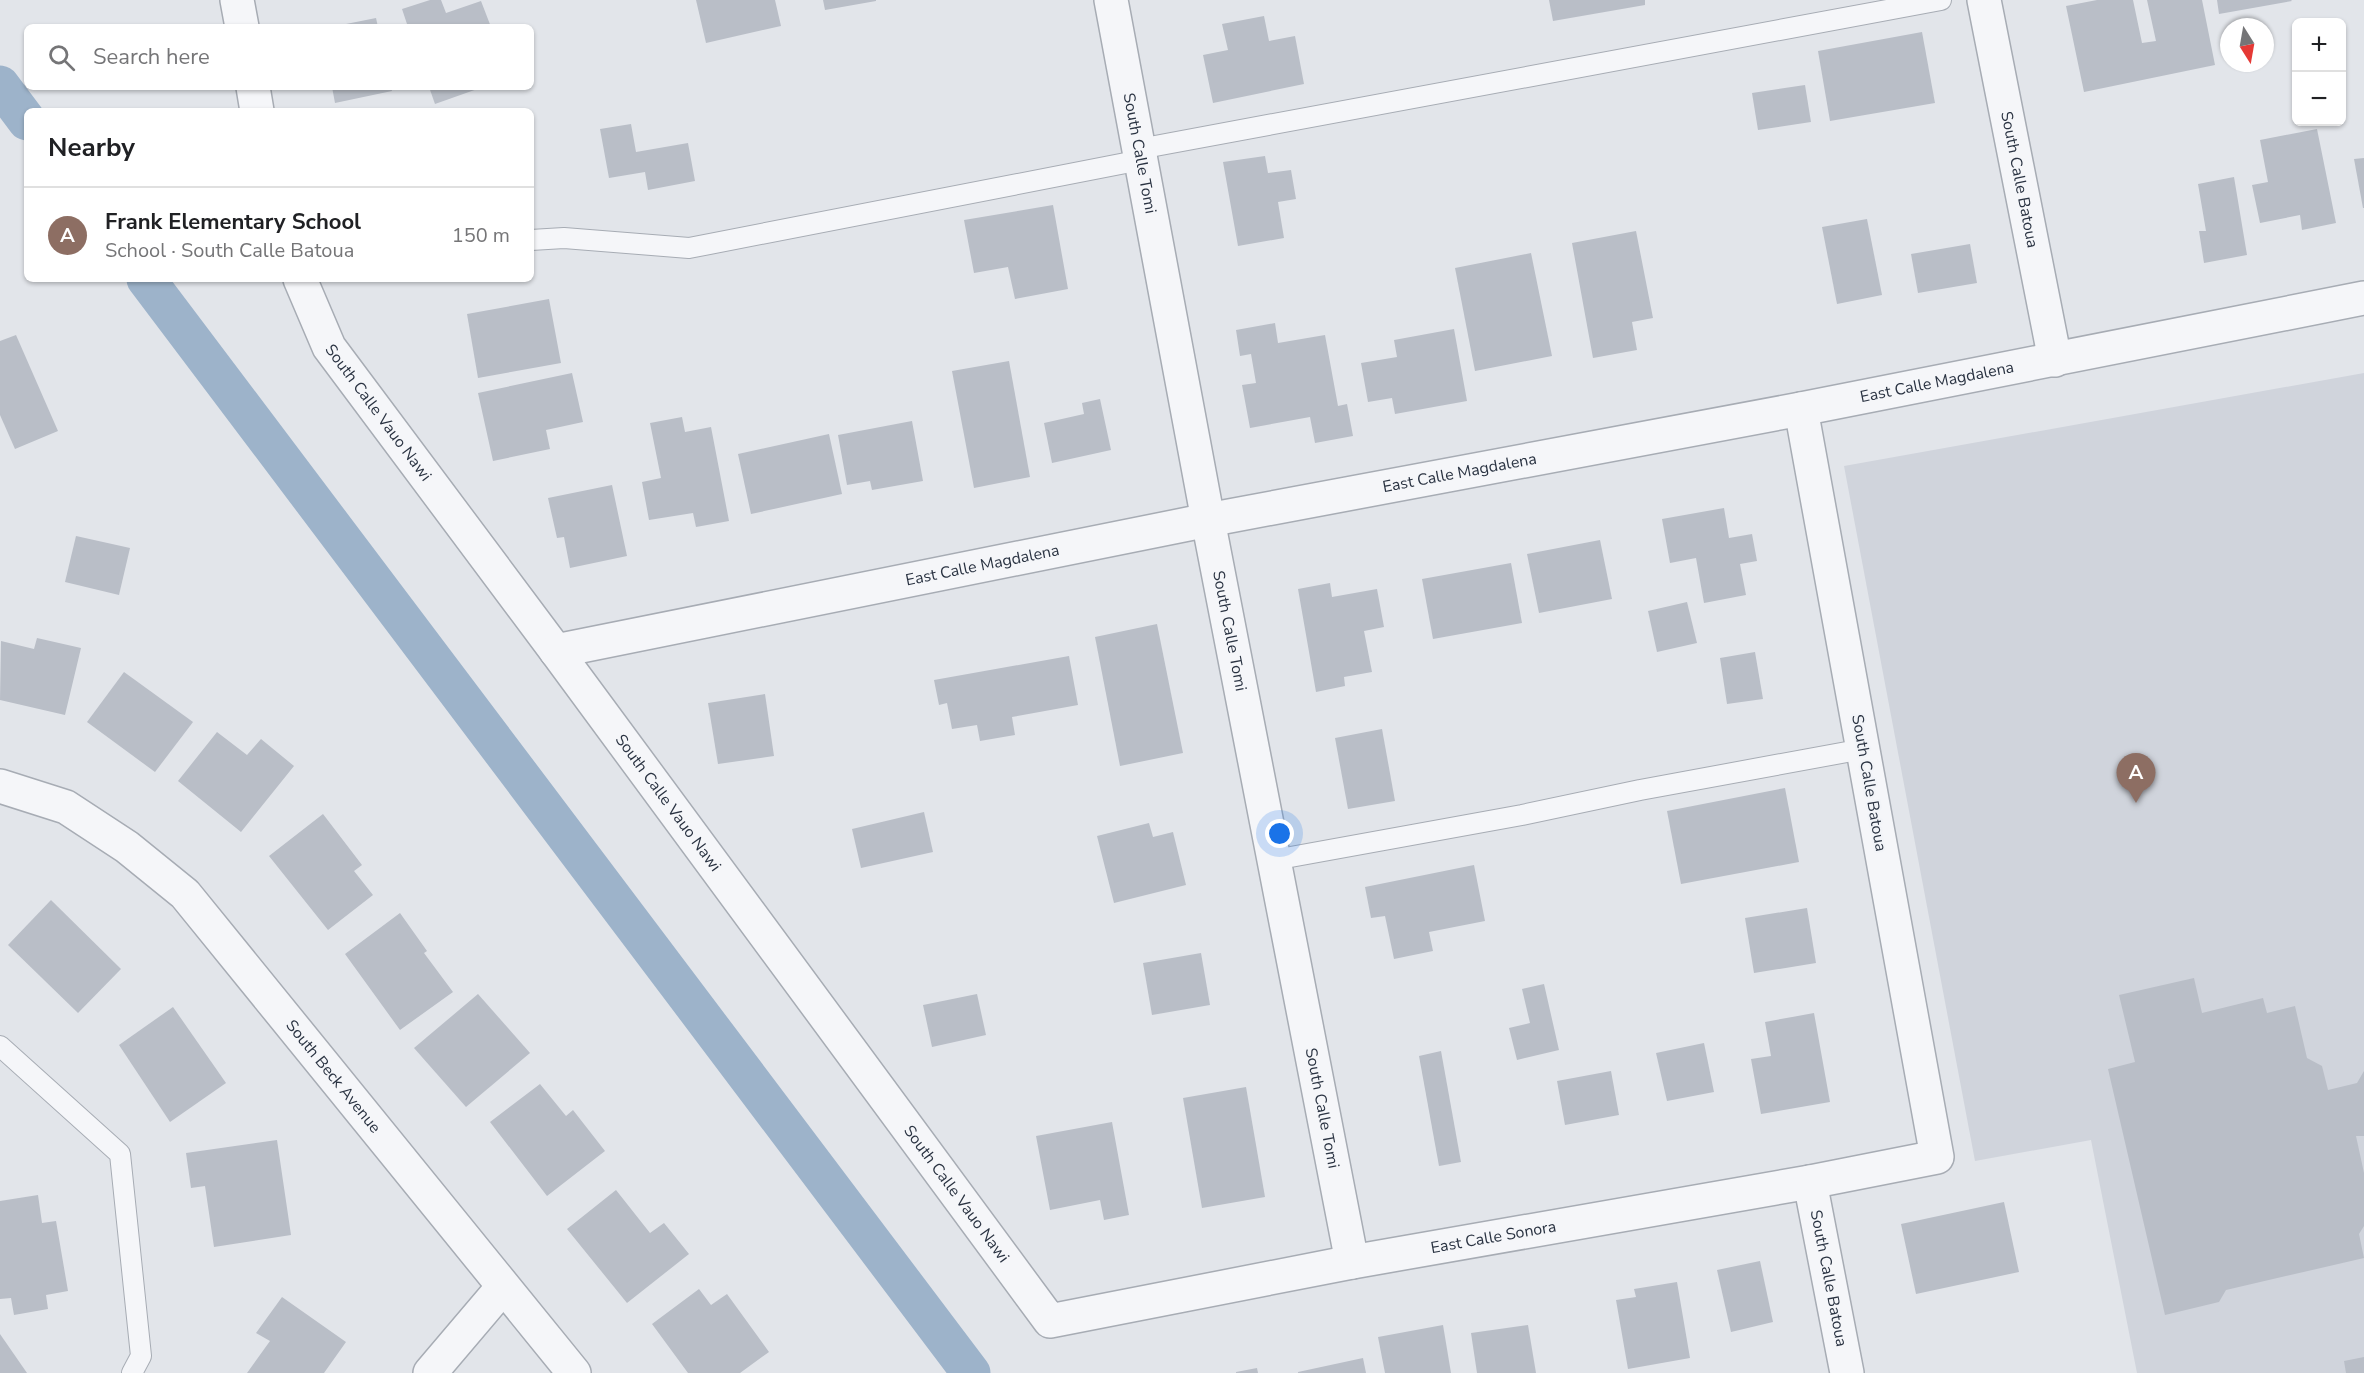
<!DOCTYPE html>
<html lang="en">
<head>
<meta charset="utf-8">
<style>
  body { margin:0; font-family:"Nunito Sans",sans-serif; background:#f2f2f2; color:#202124 }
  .controls { position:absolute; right:18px; top:18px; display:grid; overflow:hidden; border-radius:9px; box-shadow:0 2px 4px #0004 }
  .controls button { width:54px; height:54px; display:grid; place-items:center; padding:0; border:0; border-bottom:2px solid #e0e0e0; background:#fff; color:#202124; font:30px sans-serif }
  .compass { position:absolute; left:2220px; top:18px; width:54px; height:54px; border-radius:50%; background:#fff; box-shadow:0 2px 4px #0004; rotate:169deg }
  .you { position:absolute; left:1280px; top:834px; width:21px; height:21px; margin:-15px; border:4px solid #fff; border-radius:50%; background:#1a73e8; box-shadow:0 0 0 9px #1a73e833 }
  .badge { display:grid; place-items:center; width:39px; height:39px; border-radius:50%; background:#ce485c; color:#fff; font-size:20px; font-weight:700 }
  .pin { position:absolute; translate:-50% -50px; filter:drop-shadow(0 2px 3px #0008) }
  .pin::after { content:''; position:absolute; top:32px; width:21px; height:18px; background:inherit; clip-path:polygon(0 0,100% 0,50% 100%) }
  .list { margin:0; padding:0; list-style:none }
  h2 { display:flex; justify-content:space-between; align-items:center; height:78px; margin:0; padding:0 24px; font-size:26px }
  h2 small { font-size:20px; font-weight:400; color:#757577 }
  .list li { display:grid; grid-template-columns:39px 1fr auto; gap:18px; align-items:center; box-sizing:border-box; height:96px; padding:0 24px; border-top:2px solid #e0e0e0 }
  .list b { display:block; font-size:22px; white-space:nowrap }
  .list p { margin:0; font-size:20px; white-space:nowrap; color:#757577 }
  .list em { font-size:20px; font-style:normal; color:#757577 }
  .icon { flex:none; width:33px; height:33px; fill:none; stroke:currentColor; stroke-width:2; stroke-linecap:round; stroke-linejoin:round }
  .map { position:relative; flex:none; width:2364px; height:1373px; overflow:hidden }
  .search { position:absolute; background:#fff; box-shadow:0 2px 4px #0004; left:24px; top:24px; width:510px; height:66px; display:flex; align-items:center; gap:15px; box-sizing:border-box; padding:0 21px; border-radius:9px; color:#757577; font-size:22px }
  .panel { position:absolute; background:#fff; box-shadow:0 2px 4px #0004; left:24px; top:108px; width:510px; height:174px; border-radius:9px }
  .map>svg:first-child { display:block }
  .built { fill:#d0d4dc }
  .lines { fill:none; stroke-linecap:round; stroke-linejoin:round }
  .canal { stroke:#9db3ca; stroke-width:39 }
  .building { fill:#b9bec7 }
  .lane-casing { stroke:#a7acb4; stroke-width:22 }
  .street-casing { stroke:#a7acb4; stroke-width:36 }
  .lane { stroke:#f5f6f9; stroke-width:20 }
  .street { stroke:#f5f6f9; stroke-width:33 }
  .labels { text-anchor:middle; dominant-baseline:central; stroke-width:4.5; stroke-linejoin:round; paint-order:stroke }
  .street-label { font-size:16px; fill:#2a3342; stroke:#f2f4f8 }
</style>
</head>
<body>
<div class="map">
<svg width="2364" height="1373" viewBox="0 0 2364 1373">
  <rect width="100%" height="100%" fill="#e2e5ea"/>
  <!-- built -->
  <polygon class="built" points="2364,373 2364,1373 2137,1373 2091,1140 1975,1161 1844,466"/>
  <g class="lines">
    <!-- canal -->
    <g class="canal">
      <polyline points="0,85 27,121"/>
      <polyline points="146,279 971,1373"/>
    </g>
  </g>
  <!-- building -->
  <g class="building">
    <polygon points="430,0 441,0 446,13 481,1 491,27 408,27 402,9"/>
    <polygon points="696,0 775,0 781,26 706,43"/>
    <polygon points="823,0 876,0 876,1 825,10"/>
    <polygon points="1549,0 1645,0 1645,5 1553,21"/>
    <polygon points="2097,0 2133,0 2142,43 2156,41 2147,0 2202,0 2215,65 2084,92 2066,6"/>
    <polygon points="2217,0 2291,0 2292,1 2219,14"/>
    <polygon points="1264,16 1269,41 1295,36 1304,84 1213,103 1203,55 1228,50 1222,24"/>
    <polygon points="376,18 378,27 336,27 336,26"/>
    <polygon points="1922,32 1935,103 1830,121 1818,51"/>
    <polygon points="1805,85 1811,122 1758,130 1752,93"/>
    <polygon points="332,87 391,87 392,91 335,103"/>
    <polygon points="429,87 483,87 435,104"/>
    <polygon points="631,124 636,152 688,143 695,181 648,190 645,172 609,178 600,129"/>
    <polygon points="2317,129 2336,223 2302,230 2300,215 2260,223 2252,185 2268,182 2260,140"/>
    <polygon points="1265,156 1268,173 1291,170 1296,199 1278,202 1284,238 1238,246 1223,162"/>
    <polygon points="2364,158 2364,208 2363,208 2354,159"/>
    <polygon points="2234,177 2247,255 2204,263 2199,231 2206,231 2198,184"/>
    <polygon points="1053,205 1068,289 1015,299 1008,267 974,273 964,220"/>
    <polygon points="1867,219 1882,295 1837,304 1822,227"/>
    <polygon points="1636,231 1653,318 1632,322 1637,350 1593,358 1572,243"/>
    <polygon points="1970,244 1977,283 1918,293 1911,254"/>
    <polygon points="1531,253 1552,356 1475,371 1455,268"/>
    <polygon points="549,299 561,363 478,378 467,314"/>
    <polygon points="1275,323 1278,343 1325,335 1338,406 1347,404 1353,436 1315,443 1310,417 1250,428 1242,385 1256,383 1251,354 1240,356 1236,330"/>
    <polygon points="1454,329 1467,401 1395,414 1392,398 1368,402 1361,363 1397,357 1394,340"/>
    <polygon points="16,335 58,431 15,449 0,415 0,341"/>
    <polygon points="1009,361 1030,477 974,488 952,371"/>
    <polygon points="572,373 583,422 546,430 550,449 493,461 478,393"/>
    <polygon points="1100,399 1111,450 1052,463 1044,423 1084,414 1082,403"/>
    <polygon points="682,417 685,432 711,427 729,521 696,527 693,513 649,520 642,482 661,478 650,423"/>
    <polygon points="912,421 923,481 872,490 870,481 847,485 838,435"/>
    <polygon points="829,434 842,494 751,514 738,454"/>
    <polygon points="612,485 627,556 570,568 564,537 557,538 548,498"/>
    <polygon points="1724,508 1729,538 1752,534 1757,561 1740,564 1746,595 1704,603 1696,558 1670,563 1662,519"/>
    <polygon points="76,536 130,548 119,595 65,582"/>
    <polygon points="1600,540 1612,599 1539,613 1527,554"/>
    <polygon points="1511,563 1522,623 1433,639 1422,579"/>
    <polygon points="1330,583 1332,597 1377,589 1384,627 1364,631 1372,672 1344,677 1345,686 1316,692 1298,589"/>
    <polygon points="1687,602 1697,643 1657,652 1648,611"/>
    <polygon points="1157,624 1183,753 1120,766 1095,637"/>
    <polygon points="37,638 81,648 65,715 0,700 1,641 34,649"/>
    <polygon points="1755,652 1763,699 1727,704 1720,658"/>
    <polygon points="1069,656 1078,705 1012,717 1015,735 980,741 977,725 952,729 947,703 939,705 934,680"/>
    <polygon points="124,672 193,722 155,772 87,722"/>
    <polygon points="765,694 774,756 718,764 708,703"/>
    <polygon points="1382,729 1395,801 1348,809 1335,738"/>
    <polygon points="217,732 247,755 261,739 294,766 241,832 178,781"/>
    <polygon points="1785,788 1799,862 1681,884 1667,811"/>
    <polygon points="924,812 933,852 861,868 852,829"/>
    <polygon points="323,814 362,865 354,871 373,895 328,930 269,856"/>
    <polygon points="1149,823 1153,837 1173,832 1186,885 1114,903 1097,836"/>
    <polygon points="1474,865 1485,921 1429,932 1433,951 1394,959 1385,916 1371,918 1365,887"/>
    <polygon points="51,900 121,969 78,1013 8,945"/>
    <polygon points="1807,908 1816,963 1754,973 1745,918"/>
    <polygon points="400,913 427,951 424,953 453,992 400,1030 345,954"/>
    <polygon points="1201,953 1210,1005 1152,1015 1143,963"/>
    <polygon points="2194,978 2202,1013 2263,998 2267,1013 2295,1006 2307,1058 2322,1066 2328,1090 2357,1083 2364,1071 2364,1136 2356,1136 2364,1173 2364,1226 2359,1234 2364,1258 2226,1290 2219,1302 2165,1315 2108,1069 2135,1062 2119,995"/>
    <polygon points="1544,984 1559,1050 1517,1060 1509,1028 1530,1023 1522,989"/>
    <polygon points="478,994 530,1053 466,1107 414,1048"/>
    <polygon points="977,994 986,1035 932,1047 923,1005"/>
    <polygon points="173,1007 226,1083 170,1122 119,1045"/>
    <polygon points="1814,1013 1830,1102 1761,1114 1751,1059 1771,1056 1765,1022"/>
    <polygon points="1704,1043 1714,1092 1667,1101 1656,1053"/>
    <polygon points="1441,1051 1461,1162 1439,1166 1419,1056"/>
    <polygon points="1611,1071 1619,1115 1565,1125 1557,1081"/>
    <polygon points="540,1084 566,1116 573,1110 605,1151 547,1196 490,1122"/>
    <polygon points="1246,1087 1265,1197 1202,1208 1183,1098"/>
    <polygon points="1112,1122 1129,1215 1104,1220 1100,1200 1050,1210 1036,1136"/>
    <polygon points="277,1140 291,1235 214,1247 205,1186 191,1188 186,1153"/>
    <polygon points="616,1190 650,1233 664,1223 689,1254 627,1303 567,1229"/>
    <polygon points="38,1195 42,1223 56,1221 68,1291 46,1295 48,1309 14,1315 11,1298 0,1299 0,1201"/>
    <polygon points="2004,1202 2019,1272 1916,1294 1901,1224"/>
    <polygon points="1760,1261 1773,1322 1731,1332 1717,1270"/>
    <polygon points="1677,1282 1690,1358 1628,1369 1616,1300 1636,1297 1634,1289"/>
    <polygon points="699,1289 711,1305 727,1294 769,1352 740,1373 688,1373 652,1324"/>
    <polygon points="282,1297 346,1342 324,1373 247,1373 270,1341 256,1333"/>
    <polygon points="1443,1325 1451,1373 1385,1373 1378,1337"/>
    <polygon points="1528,1325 1536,1373 1477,1373 1471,1333"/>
    <polygon points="0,1334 27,1373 0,1373"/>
    <polygon points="2364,1357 2364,1373 2346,1373 2344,1361"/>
    <polygon points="1363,1358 1366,1373 1298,1373 1298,1372"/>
    <polygon points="1257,1368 1258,1373 1236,1373 1236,1372"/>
  </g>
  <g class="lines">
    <!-- lane casing -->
    <g class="lane-casing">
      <g id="lane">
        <polyline points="1139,149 1941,0"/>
        <polyline points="531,240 564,238 689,248 1141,160"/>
        <polyline points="1274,860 1522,815 1640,790 1863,749"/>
        <polyline points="0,1046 120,1154 141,1356 132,1373"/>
      </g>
    </g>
    <!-- street casing -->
    <g class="street-casing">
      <g id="street">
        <polyline points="237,0 242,27"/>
        <path id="s1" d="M 1111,0 L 1208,520 L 1352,1262"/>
        <path id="s2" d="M 1984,0 L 2055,360"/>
        <polyline points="253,87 257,111"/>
        <path id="s3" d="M 300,279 L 329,347 L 556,651 L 1050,1321 L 1352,1262 L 1810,1182 L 1937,1157 L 1801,409"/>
        <path id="s4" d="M 556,651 L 1208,520 L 1801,409 L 2364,298"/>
        <path id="s5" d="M 0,786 L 66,807 L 127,847 L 185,894 L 574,1373"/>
        <path id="s6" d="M 1810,1182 L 1847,1373"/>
        <polyline points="430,1373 503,1287"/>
      </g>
    </g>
    <!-- lane -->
    <use href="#lane" class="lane"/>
    <!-- street -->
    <use href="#street" class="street"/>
  </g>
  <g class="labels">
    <!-- street labels -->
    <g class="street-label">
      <text stroke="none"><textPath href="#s1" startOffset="156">South Calle Tomi</textPath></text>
      <text stroke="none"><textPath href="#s2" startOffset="183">South Calle Batoua</textPath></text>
      <text stroke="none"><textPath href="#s4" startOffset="1407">East Calle Magdalena</textPath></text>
      <text stroke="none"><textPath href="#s3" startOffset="156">South Calle Vauo Nawi</textPath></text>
      <text stroke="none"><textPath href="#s4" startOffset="921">East Calle Magdalena</textPath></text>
      <text stroke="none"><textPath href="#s4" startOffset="435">East Calle Magdalena</textPath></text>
      <text stroke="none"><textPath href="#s1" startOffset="642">South Calle Tomi</textPath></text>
      <text transform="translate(1869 783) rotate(80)">South Calle Batoua</text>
      <text stroke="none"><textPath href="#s3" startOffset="642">South Calle Vauo Nawi</textPath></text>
      <text stroke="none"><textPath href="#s5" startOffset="452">South Beck Avenue</textPath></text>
      <text stroke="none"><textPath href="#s1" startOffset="1128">South Calle Tomi</textPath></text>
      <text stroke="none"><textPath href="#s3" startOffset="1128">South Calle Vauo Nawi</textPath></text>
      <text stroke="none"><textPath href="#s3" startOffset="1737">East Calle Sonora</textPath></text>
      <text stroke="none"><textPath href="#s6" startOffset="98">South Calle Batoua</textPath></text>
    </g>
  </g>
</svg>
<div class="controls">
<button>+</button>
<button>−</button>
</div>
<svg class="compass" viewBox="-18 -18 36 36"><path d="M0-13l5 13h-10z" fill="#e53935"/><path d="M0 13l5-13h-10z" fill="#757577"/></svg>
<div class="you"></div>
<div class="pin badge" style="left:2136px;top:803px;background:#8d6e63">A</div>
<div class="search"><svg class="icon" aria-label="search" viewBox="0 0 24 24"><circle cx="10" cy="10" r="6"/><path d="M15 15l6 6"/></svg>Search here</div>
<section class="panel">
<h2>Nearby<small></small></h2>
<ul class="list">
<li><span class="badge" style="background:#8d6e63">A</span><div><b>Frank Elementary School</b><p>School · South Calle Batoua</p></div><em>150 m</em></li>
</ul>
</section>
</div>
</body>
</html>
